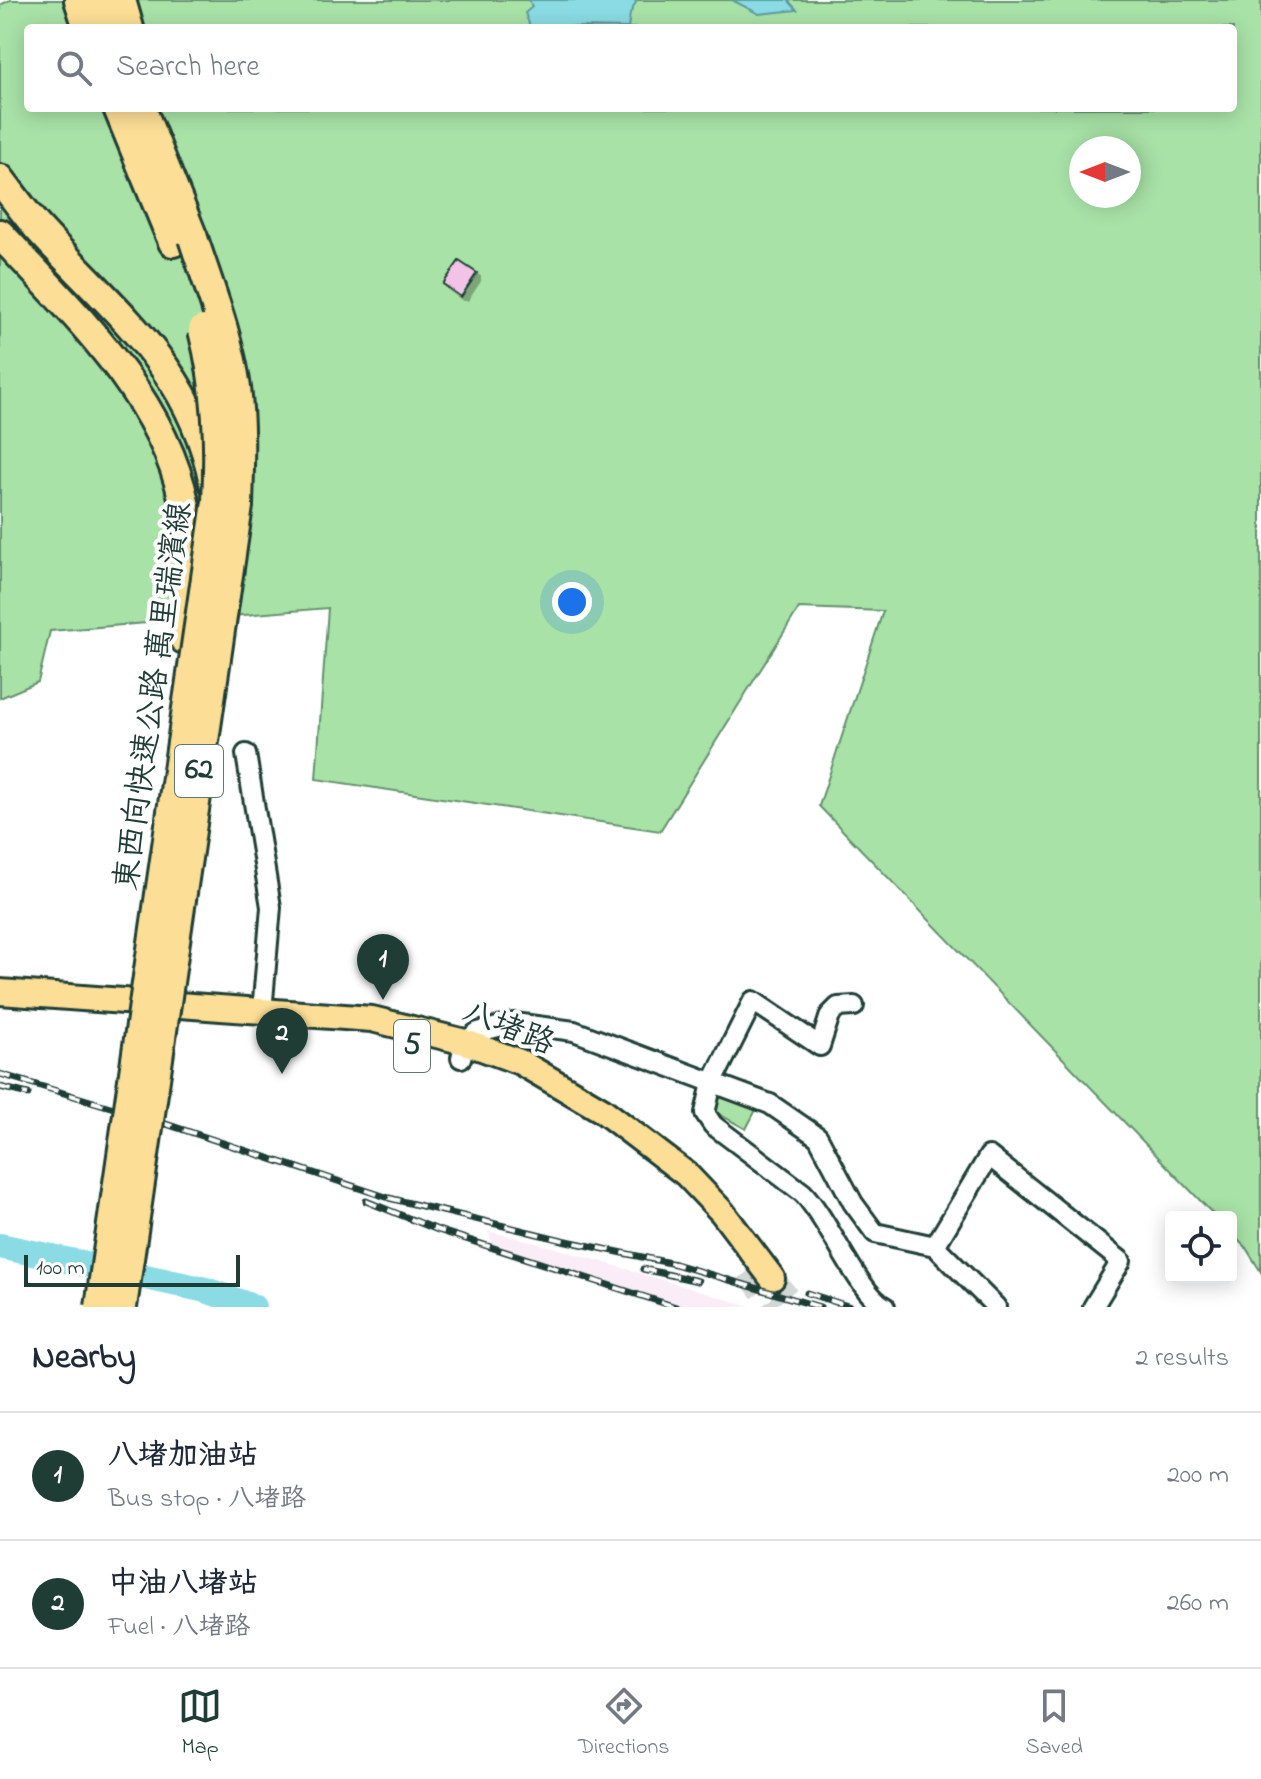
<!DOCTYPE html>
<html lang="en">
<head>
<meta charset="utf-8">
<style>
  body { margin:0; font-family:"Indie Flower","LXGW WenKai TC",sans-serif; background:#f2f2f3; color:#1f2937 }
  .controls { position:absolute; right:24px; bottom:24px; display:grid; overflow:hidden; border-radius:8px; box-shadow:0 4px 20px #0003 }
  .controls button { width:72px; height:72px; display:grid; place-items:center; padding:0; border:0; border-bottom:2px solid #e0e1e3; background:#fff; color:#1f2937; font:40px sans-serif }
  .compass { position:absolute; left:1069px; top:136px; width:72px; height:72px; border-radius:50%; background:#fff; box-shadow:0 4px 20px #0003; rotate:270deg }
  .scale { position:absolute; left:24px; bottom:20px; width:216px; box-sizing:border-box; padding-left:8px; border:4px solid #1f3d34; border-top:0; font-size:22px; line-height:28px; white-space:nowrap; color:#1f3d34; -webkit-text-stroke:6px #fff; paint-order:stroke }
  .you { position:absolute; left:572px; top:602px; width:28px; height:28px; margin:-20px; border:6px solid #fff; border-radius:50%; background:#1a73e8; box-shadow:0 0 0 12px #1a73e833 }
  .badge { display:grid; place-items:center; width:52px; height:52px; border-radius:50%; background:#1f3d34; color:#fff; font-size:26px; font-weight:700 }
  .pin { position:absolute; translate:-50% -66px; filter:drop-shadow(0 2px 4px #0008) }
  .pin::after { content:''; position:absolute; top:42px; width:28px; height:24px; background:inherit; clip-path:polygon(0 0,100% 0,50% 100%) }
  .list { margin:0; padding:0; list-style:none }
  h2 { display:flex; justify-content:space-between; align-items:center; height:104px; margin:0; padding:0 32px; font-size:34px }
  h2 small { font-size:26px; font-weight:400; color:#747a83 }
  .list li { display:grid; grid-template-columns:52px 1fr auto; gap:24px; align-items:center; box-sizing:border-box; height:128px; padding:0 32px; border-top:2px solid #e0e1e3 }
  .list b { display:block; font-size:30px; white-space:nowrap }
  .list p { margin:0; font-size:26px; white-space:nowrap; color:#747a83 }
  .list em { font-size:26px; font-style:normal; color:#747a83 }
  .icon { flex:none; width:44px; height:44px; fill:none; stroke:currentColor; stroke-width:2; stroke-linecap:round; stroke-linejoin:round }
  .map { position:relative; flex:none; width:1261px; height:1307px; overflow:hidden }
  .search { position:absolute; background:#fff; box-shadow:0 4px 20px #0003; left:24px; right:24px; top:24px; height:88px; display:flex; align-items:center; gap:20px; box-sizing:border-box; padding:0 28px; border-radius:8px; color:#747a83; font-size:30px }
  .sheet { height:360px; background:#fff }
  nav { display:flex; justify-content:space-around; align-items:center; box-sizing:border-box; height:112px; border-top:2px solid #e0e1e3; background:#fff; font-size:22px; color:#747a83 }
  nav a { display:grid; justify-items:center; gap:4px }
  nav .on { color:#1f3d34 }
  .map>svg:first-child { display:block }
  .built { fill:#fbedf8 }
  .green { fill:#a8e2a7; stroke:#64906e; stroke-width:2; fill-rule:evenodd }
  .water { fill:#8adbe4; stroke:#5f9c9e; stroke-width:2 }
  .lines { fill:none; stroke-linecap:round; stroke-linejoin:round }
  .river { stroke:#8adbe4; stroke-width:26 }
  .building { fill:#f2c3e7; stroke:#1f3d34; stroke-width:2; filter:url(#shadow) }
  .major-tunnel { stroke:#d2d8d6; stroke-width:24; stroke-dasharray:24 12; stroke-linecap:butt }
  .minor-casing { stroke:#1f3d34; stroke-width:24 }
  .major-casing { stroke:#1f3d34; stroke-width:30 }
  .highway-casing { stroke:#1f3d34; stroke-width:34 }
  .minor { stroke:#fff; stroke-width:18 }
  .major { stroke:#fcde96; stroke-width:24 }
  .highway { stroke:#fcde96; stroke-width:28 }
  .rail-casing { stroke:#1f3d34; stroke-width:7 }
  .rail { stroke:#fff; stroke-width:4; stroke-dasharray:12; stroke-linecap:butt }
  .highway-bridge-casing { stroke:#1f3d34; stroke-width:34; stroke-linecap:butt }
  .highway-bridge { stroke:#fcde96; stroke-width:28 }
  .labels { text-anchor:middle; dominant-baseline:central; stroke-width:8; stroke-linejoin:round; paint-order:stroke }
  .shield { fill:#fff; stroke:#627771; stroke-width:2 }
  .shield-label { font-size:30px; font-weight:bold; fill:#1f3d34 }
  .street-label { font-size:32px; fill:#1f3d34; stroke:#fff }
</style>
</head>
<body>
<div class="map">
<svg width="1261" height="1307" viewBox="0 0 1261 1307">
  <defs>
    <filter id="shadow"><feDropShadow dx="5" dy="5" stdDeviation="0" flood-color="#0004"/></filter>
  </defs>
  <rect width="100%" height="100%" fill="#fff"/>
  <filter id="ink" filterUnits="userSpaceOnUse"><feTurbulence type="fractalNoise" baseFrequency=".0125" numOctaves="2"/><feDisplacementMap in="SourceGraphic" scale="16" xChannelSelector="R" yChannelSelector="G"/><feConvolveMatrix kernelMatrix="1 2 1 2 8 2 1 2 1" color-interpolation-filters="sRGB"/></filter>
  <g filter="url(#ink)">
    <!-- built -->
    <polygon class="built" points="488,1231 556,1248 753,1307 662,1307 484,1249 493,1246"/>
    <!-- green -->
    <g class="green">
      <path d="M 10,0 L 1261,0 L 1261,1272 L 1246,1248 L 1231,1233 L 1231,1217 L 1216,1217 L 819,806 L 883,611 L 799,608 L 660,831 L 316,779 L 328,608 L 50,631 L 38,682 L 0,698 L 0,5 ZM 28,28 L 1233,28 L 1233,108 L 28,108 ZM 1081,148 L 1129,148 L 1129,196 L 1081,196 Z"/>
      <polygon points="725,1087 758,1106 746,1129 712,1110"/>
    </g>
    <!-- water -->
    <g class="water">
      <polygon points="529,0 637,0 630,14 628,28 530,26 525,13 532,7"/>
      <polygon points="732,0 788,0 797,10 759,14"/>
    </g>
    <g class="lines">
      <!-- river -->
      <polyline class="river" points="0,1246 206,1290 253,1307"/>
    </g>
    <!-- building -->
    <polygon class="building" points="459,261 477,273 461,297 443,284"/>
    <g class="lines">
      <!-- major-tunnel -->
      <g class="major-tunnel">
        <polyline points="747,1272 774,1307"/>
        <polyline points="772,1278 795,1307"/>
      </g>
      <!-- minor casing -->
      <g class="minor-casing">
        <g id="minor">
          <polyline points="246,754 271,907 262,1012"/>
          <path d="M 854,1006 L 838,1007 L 830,1015 L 820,1046 L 753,1001 L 712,1083 L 705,1113 L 713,1125 L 803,1193 C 829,1220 858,1293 885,1307"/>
          <polyline points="461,1058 465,1042 478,1032 514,1023 574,1031 770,1104 818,1137 853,1203 875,1233 935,1246 996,1307"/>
          <polyline points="935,1246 989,1156 1121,1261 1093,1307"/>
        </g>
      </g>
      <!-- major casing -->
      <g class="major-casing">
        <polyline id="major" points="0,992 372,1019 465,1042 520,1062 602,1110 686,1174 722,1212 772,1278"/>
      </g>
      <!-- highway casing -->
      <g class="highway-casing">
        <g id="highway">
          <polyline points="79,0 88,28"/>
          <polyline points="100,0 108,28"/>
          <polyline points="121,0 129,28"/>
          <polyline points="118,108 173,242"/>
          <polyline points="141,108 193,238"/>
          <path d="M 0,179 C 13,196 25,213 38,228 C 113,311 191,366 214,483"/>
          <path d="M 0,234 C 79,320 179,410 189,535 C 192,570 188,604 184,639"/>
        </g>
      </g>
      <!-- minor -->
      <use href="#minor" class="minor"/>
      <!-- major -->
      <use href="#major" class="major"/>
      <!-- highway -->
      <use href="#highway" class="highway"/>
      <!-- rail casing -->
      <g class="rail-casing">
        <g id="rail">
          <polyline points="0,1074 154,1120 389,1198 562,1240 675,1264 820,1307"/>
          <polyline points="0,1087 28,1094"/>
          <polyline points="366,1201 438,1230 676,1307"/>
          <polyline points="643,1269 698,1281"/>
          <polyline points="807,1293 851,1307"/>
        </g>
      </g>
      <!-- rail -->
      <use href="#rail" class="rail"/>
      <!-- highway-bridge casing -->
      <g class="highway-bridge-casing">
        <g id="highway-bridge">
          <path d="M 100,1307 L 217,502 C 220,443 218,387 203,330"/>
          <path d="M 122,1307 L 238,506 C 239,467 241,427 236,388 C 229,337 209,287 193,238"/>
        </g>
      </g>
      <!-- highway-bridge -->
      <use href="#highway-bridge" class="highway-bridge"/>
    </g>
  </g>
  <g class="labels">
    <!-- shield labels -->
    <g class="shield">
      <rect x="175" y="745" width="48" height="52" rx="6"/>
      <rect x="394" y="1020" width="36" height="52" rx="6"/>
    </g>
    <g class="shield-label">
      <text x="199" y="771">62</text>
      <text x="412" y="1046">5</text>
    </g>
    <!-- street labels -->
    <g class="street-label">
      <text transform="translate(155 696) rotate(-82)">東西向快速公路 萬里瑞濱線</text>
      <text transform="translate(508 1029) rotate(22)">八堵路</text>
    </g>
  </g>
</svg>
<div class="controls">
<button><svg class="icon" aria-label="locate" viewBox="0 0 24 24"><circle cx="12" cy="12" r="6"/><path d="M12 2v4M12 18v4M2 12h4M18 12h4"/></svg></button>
</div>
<svg class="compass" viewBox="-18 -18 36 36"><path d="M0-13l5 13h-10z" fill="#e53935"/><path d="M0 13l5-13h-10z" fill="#747a83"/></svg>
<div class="scale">100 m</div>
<div class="you"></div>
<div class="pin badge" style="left:383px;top:1000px">1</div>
<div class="pin badge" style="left:282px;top:1074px">2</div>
<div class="search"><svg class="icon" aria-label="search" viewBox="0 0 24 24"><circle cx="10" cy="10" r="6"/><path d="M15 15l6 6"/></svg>Search here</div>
</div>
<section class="sheet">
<h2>Nearby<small>2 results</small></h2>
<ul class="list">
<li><span class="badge">1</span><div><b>八堵加油站</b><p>Bus stop · 八堵路</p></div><em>200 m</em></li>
<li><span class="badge">2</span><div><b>中油八堵站</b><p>Fuel · 八堵路</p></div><em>260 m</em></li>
</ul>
</section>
<nav>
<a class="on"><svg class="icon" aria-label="map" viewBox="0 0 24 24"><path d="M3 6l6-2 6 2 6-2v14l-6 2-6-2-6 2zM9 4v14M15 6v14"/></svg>Map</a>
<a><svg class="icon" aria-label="directions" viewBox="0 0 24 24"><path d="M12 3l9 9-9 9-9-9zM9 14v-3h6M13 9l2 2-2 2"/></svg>Directions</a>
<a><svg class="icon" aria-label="saved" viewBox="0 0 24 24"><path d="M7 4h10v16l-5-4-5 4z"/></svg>Saved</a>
</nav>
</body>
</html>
